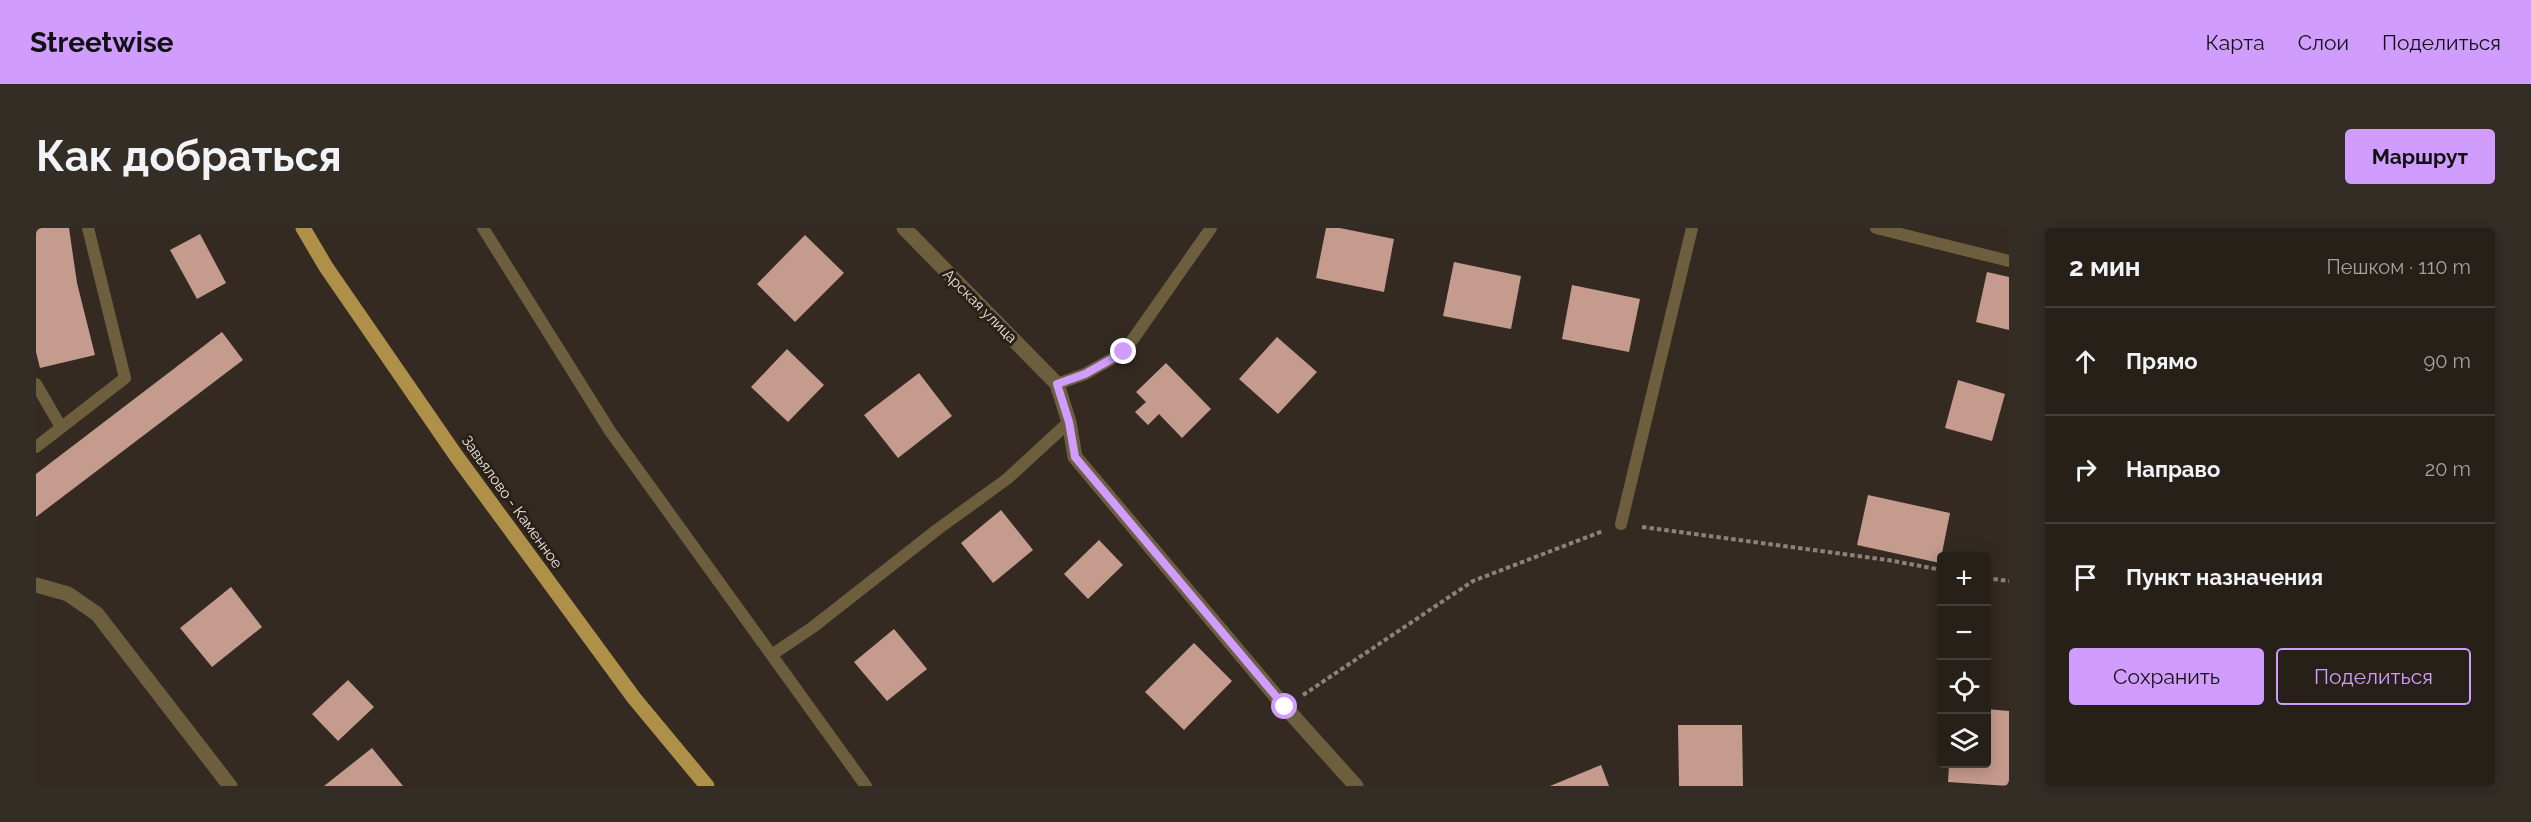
<!DOCTYPE html>
<html lang="ru">
<head>
<meta charset="utf-8">
<style>
  body { margin:0; font-family:Raleway,sans-serif; background:#332d26; color:#f1f3f6 }
  .controls { position:absolute; right:18px; bottom:18px; display:grid; overflow:hidden; border-radius:6px; box-shadow:0 3px 15px #0003 }
  .controls button { width:54px; height:54px; display:grid; place-items:center; padding:0; border:0; border-bottom:2px solid #433e38; background:#272019; color:#f1f3f6; font:30px sans-serif }
  .stop { position:absolute; width:18px; height:18px; margin:-14px; border:4px solid #d09dff; border-radius:50%; background:#fff }
  .stop.end { background:#d09dff; border-color:#fff; box-shadow:0 2px 6px #0008 }
  .list { margin:0; padding:0; list-style:none }
  h2 { display:flex; justify-content:space-between; align-items:center; height:78px; margin:0; padding:0 24px; font-size:26px }
  h2 small { font-size:20px; font-weight:400; color:#a4a3a2 }
  .list li { display:grid; grid-template-columns:39px 1fr auto; gap:18px; align-items:center; box-sizing:border-box; height:108px; padding:0 24px; border-top:2px solid #433e38 }
  .list b { display:block; font-size:22px; white-space:nowrap }
  .list em { font-size:20px; font-style:normal; color:#a4a3a2 }
  .actions { display:flex; gap:12px; padding:18px 24px }
  .actions a { flex:1; padding:14px 0; border:2px solid #d09dff; border-radius:6px; text-align:center; font-size:21px; color:#d09dff }
  .actions .main { background:#d09dff; color:#111 }
  .icon { flex:none; width:33px; height:33px; fill:none; stroke:currentColor; stroke-width:2; stroke-linecap:round; stroke-linejoin:round }
  .map { position:relative; flex:none; width:1973px; height:558px; overflow:hidden; border-radius:6px }
  header { display:flex; align-items:center; gap:36px; box-sizing:border-box; height:84px; padding:0 30px; background:#d09dff; color:#111 }
  header strong { font-size:28px }
  nav { display:flex; gap:33px; margin-inline-start:auto; font-size:21px }
  .intro { display:flex; align-items:center; justify-content:space-between; box-sizing:border-box; height:144px; padding:0 36px }
  h1 { margin:0; font-size:42px }
  .button { padding:15px 27px; border-radius:6px; background:#d09dff; color:#111; font-size:21px; font-weight:700 }
  main { display:flex; gap:36px; padding:0 36px }
  aside { flex:1; background:#272019; border-radius:6px; box-shadow:0 3px 15px #0003 }
  .map>svg:first-child { display:block }
  .building { fill:#c59b8d }
  .lines { fill:none; stroke-linecap:round; stroke-linejoin:round }
  .path { stroke:#8b827b; stroke-width:4; stroke-dasharray:4.5 3; stroke-linecap:butt }
  .service { stroke:#6d5f3e; stroke-width:12 }
  .minor { stroke:#6d5f3e; stroke-width:15 }
  .primary { stroke:#ae9049; stroke-width:15 }
  .route { stroke:#d09dff; stroke-width:8 }
  .labels { text-anchor:middle; dominant-baseline:central; stroke-width:6; stroke-linejoin:round; paint-order:stroke }
  .street-label { font-size:15px; fill:#ebe4de; stroke:#2a2017 }
</style>
</head>
<body>
<header>
<strong>Streetwise</strong>
<nav><a>Карта</a><a>Слои</a><a>Поделиться</a></nav>
</header>
<div class="intro"><h1>Как добраться</h1><a class="button">Маршрут</a></div>
<main>
<div class="map">
<svg width="1973" height="558" viewBox="0 0 1973 558">
  <rect width="100%" height="100%" fill="#342a21"/>
  <!-- building -->
  <g class="building">
    <polygon points="0,0 33,0 41,55 59,127 4,140 0,124"/>
    <polygon points="1290,0 1304,0 1358,11 1348,64 1280,50"/>
    <polygon points="164,6 190,55 161,71 134,22"/>
    <polygon points="769,7 808,45 759,94 721,56"/>
    <polygon points="1418,34 1485,48 1475,101 1407,88"/>
    <polygon points="1951,44 1973,49 1973,102 1940,94"/>
    <polygon points="1536,57 1604,71 1593,124 1526,111"/>
    <polygon points="186,104 207,132 0,289 0,246"/>
    <polygon points="1241,109 1281,144 1242,186 1203,151"/>
    <polygon points="751,121 788,157 752,194 715,159"/>
    <polygon points="1130,135 1175,181 1146,210 1123,186 1112,197 1099,184 1110,174 1100,164"/>
    <polygon points="883,145 916,188 862,230 828,187"/>
    <polygon points="1922,152 1969,166 1956,213 1909,200"/>
    <polygon points="1832,267 1914,285 1904,335 1821,317"/>
    <polygon points="965,282 997,322 957,355 925,315"/>
    <polygon points="1063,312 1087,337 1052,371 1028,346"/>
    <polygon points="195,359 226,399 176,439 144,400"/>
    <polygon points="858,401 891,441 851,473 818,434"/>
    <polygon points="1158,415 1196,453 1148,502 1109,464"/>
    <polygon points="312,452 338,479 302,513 276,486"/>
    <polygon points="1950,481 1973,483 1973,558 1912,554 1913,536 1950,536"/>
    <polygon points="1642,497 1706,497 1707,558 1643,558"/>
    <polygon points="336,520 367,558 288,558"/>
    <polygon points="1565,537 1573,558 1514,558"/>
  </g>
  <g class="lines">
    <!-- path -->
    <g class="path">
      <polyline points="1606,299 1852,332 1906,342"/>
      <polyline points="1950,350 1973,353"/>
      <polyline points="1267,467 1437,353 1567,303"/>
    </g>
    <!-- service -->
    <g class="service">
      <polyline points="447,0 574,203 830,558"/>
      <polyline points="1840,0 1973,33"/>
      <polyline points="0,156 25,199"/>
      <polyline points="1021,156 1049,146 1088,124 1175,0"/>
      <polyline points="0,219 89,150 52,0"/>
      <polyline points="1585,296 1656,0"/>
      <polyline points="737,426 777,399 902,301 971,251 1033,194"/>
    </g>
    <!-- minor -->
    <g class="minor">
      <polyline points="868,0 1021,156 1033,194 1039,229 1249,479 1320,558"/>
      <polyline points="0,357 32,366 61,386 194,558"/>
    </g>
    <!-- primary -->
    <polyline class="primary" points="267,0 290,39 421,229 598,470 671,558"/>
  </g>
  <g class="lines">
    <!-- route -->
    <polyline class="route" points="1088,124 1049,146 1021,156 1033,194 1039,229 1249,479"/>
  </g>
  <g class="labels">
    <!-- street labels -->
    <g class="street-label">
      <text transform="translate(944 78) rotate(45)">Арская улица</text>
      <text transform="translate(476 274) rotate(54)">Завьялово - Каменное</text>
    </g>
  </g>
</svg>
<div class="controls">
<button>+</button>
<button>−</button>
<button><svg class="icon" aria-label="locate" viewBox="0 0 24 24"><circle cx="12" cy="12" r="6"/><path d="M12 2v4M12 18v4M2 12h4M18 12h4"/></svg></button>
<button><svg class="icon" aria-label="layers" viewBox="0 0 24 24"><path d="M12 4l9 5-9 5-9-5zM3 14l9 5 9-5"/></svg></button>
</div>
<div class="stop" style="left:1249px;top:479px"></div>
<div class="stop end" style="left:1088px;top:124px"></div>
</div>
<aside>
<h2>2 мин<small>Пешком · 110 m</small></h2>
<ul class="list">
<li><svg class="icon" aria-label="ahead" viewBox="0 0 24 24"><path d="M12 20V5M6 11l6-6 6 6"/></svg><div><b>Прямо</b></div><em>90 m</em></li>
<li><svg class="icon" aria-label="right" viewBox="0 0 24 24"><path d="M7 20v-9h11M14 6l5 5-5 5"/></svg><div><b>Направо</b></div><em>20 m</em></li>
<li><svg class="icon" aria-label="arrive" viewBox="0 0 24 24"><path d="M6 21V4h12l-3 4 3 4H6"/></svg><div><b>Пункт назначения</b></div></li>
</ul>
<div class="actions"><a class="main">Сохранить</a><a>Поделиться</a></div>
</aside>
</main>
</body>
</html>
